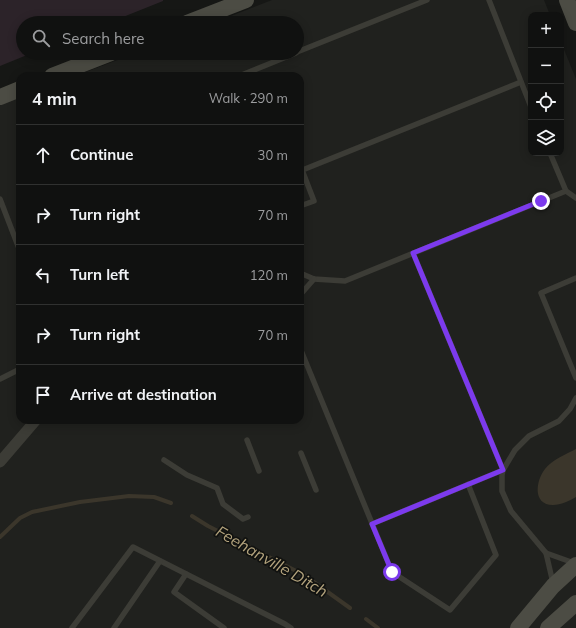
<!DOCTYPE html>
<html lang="en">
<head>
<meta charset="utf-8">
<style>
  body { margin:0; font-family:Mulish,sans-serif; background:#1e1f1e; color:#f1f3f6 }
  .controls { position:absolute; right:12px; top:12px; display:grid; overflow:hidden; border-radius:8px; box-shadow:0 2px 10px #0003 }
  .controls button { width:36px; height:36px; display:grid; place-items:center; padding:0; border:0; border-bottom:1px solid #303130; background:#101110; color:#f1f3f6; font:20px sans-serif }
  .stop { position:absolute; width:12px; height:12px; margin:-9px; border:3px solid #7c3aed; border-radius:50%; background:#fff }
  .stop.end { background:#7c3aed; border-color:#fff; box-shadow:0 1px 4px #0008 }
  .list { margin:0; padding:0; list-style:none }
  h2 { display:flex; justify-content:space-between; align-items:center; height:52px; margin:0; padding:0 16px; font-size:17px }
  h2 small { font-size:13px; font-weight:400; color:#9c9d9f }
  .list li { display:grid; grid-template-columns:26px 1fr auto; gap:12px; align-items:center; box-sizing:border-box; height:60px; padding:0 16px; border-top:1px solid #303130 }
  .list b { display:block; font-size:15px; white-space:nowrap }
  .list em { font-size:13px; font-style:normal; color:#9c9d9f }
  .icon { flex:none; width:22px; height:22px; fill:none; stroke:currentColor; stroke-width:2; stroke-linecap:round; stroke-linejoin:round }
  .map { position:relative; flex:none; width:576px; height:628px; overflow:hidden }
  .search { position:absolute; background:#101110; box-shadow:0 2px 10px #0003; left:16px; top:16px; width:288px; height:44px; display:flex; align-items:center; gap:10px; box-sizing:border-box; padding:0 14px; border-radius:22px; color:#9c9d9f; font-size:15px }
  .panel { position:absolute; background:#101110; box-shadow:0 2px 10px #0003; left:16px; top:72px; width:288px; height:352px; border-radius:12px }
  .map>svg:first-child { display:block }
  .built { fill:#20211e }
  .green { fill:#2c2329 }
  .water { fill:#3b362b }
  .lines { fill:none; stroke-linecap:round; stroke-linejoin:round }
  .stream { stroke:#3b362b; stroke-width:4 }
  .lane { stroke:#3c3c36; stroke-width:5.5 }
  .street { stroke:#3c3c36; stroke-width:11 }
  .secondary { stroke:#4c4c44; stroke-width:16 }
  .route { stroke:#7c3aed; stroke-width:5 }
  .labels { text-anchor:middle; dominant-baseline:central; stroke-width:3.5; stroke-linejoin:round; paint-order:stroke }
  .water-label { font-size:16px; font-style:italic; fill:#b3a37d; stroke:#111210 }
</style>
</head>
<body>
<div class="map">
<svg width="576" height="628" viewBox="0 0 576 628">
  <rect width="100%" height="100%" fill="#161715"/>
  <!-- built -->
  <polygon class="built" points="272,0 544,0 550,15 531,15 531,153 561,153 561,42 576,79 576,628 0,628 0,104 20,97 20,420 300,420 300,76 75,76 136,53 297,53 297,23 213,23"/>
  <!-- green -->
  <polygon class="green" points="0,0 163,0 163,1 108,23 23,23 23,53 32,53 0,66"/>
  <!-- water -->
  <path class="water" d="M 576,449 L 576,497 C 569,501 561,505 553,505 C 532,505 536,480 545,469 C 552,460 566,454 576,449 Z"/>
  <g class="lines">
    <!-- stream -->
    <g class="stream">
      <polyline points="192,516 208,526 304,575 350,608"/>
      <polyline points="0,537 20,518 32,512 80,502 129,496 154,497 171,503"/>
      <polyline points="366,619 378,628"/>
    </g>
    <!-- lane -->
    <g class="lane">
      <polyline points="489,0 531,107"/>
      <polyline points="297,52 427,0"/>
      <polyline points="245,76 244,74 296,53"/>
      <polyline points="550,153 566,191 576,198"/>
      <polyline points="300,171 521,82"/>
      <polyline points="0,199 20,251"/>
      <polyline points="300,206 314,201 302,170"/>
      <polyline points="300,273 314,279 345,281 566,191"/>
      <polyline points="576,278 541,293 576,378"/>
      <polyline points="300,295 314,279"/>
      <polyline points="300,348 392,572 450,610 496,555 468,484"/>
      <polyline points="0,379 20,369"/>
      <polyline points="247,440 259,471"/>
      <polyline points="301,453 316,490"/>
      <polyline points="164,460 187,475 217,488 223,504 243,519 248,517"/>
      <polyline points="372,524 503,470 413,253"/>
      <polyline points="546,553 574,563"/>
      <polyline points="186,574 174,592 224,628"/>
      <polyline points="553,583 546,553 511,511 502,491 502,475 503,470 515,450 529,436 559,421 570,409 576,398"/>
      <polyline points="72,628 133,547 285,624 291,628"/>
      <polyline points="114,628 160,561"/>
    </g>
    <!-- street -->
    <polyline class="street" points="0,462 36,420"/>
    <!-- secondary -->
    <g class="secondary">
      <polyline points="567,0 576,23"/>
      <polyline points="187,23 246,0"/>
      <polyline points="52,76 111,53"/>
      <polyline points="0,97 20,89"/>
      <polyline points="518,628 553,586 576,565"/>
      <polyline points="548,628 576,603"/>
    </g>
  </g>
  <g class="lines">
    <!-- route -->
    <polyline class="route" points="392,572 372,524 503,470 413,253 541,201"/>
  </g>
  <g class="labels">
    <!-- water labels -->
    <g class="water-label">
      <text transform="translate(272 561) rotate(30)">Feehanville Ditch</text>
    </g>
  </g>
</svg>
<div class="controls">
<button>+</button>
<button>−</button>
<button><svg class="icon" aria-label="locate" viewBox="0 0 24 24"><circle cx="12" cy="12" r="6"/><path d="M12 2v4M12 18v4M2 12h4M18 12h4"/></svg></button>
<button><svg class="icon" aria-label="layers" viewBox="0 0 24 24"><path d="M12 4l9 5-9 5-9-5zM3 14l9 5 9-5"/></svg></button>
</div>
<div class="stop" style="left:392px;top:572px"></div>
<div class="stop end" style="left:541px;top:201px"></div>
<div class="search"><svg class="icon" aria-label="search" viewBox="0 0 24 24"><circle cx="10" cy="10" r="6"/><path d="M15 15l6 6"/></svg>Search here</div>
<section class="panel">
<h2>4 min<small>Walk · 290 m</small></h2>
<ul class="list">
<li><svg class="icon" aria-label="ahead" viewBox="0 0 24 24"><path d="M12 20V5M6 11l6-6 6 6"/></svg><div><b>Continue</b></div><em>30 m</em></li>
<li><svg class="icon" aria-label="right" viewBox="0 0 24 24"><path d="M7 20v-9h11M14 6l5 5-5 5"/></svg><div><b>Turn right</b></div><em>70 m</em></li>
<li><svg class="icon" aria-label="left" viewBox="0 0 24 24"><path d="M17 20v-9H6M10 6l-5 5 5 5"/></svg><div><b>Turn left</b></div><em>120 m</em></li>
<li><svg class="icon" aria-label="right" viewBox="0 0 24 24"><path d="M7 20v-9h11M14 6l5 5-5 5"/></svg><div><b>Turn right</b></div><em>70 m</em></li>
<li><svg class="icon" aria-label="arrive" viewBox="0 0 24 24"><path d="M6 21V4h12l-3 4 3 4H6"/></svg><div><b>Arrive at destination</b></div></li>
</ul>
</section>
</div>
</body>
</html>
